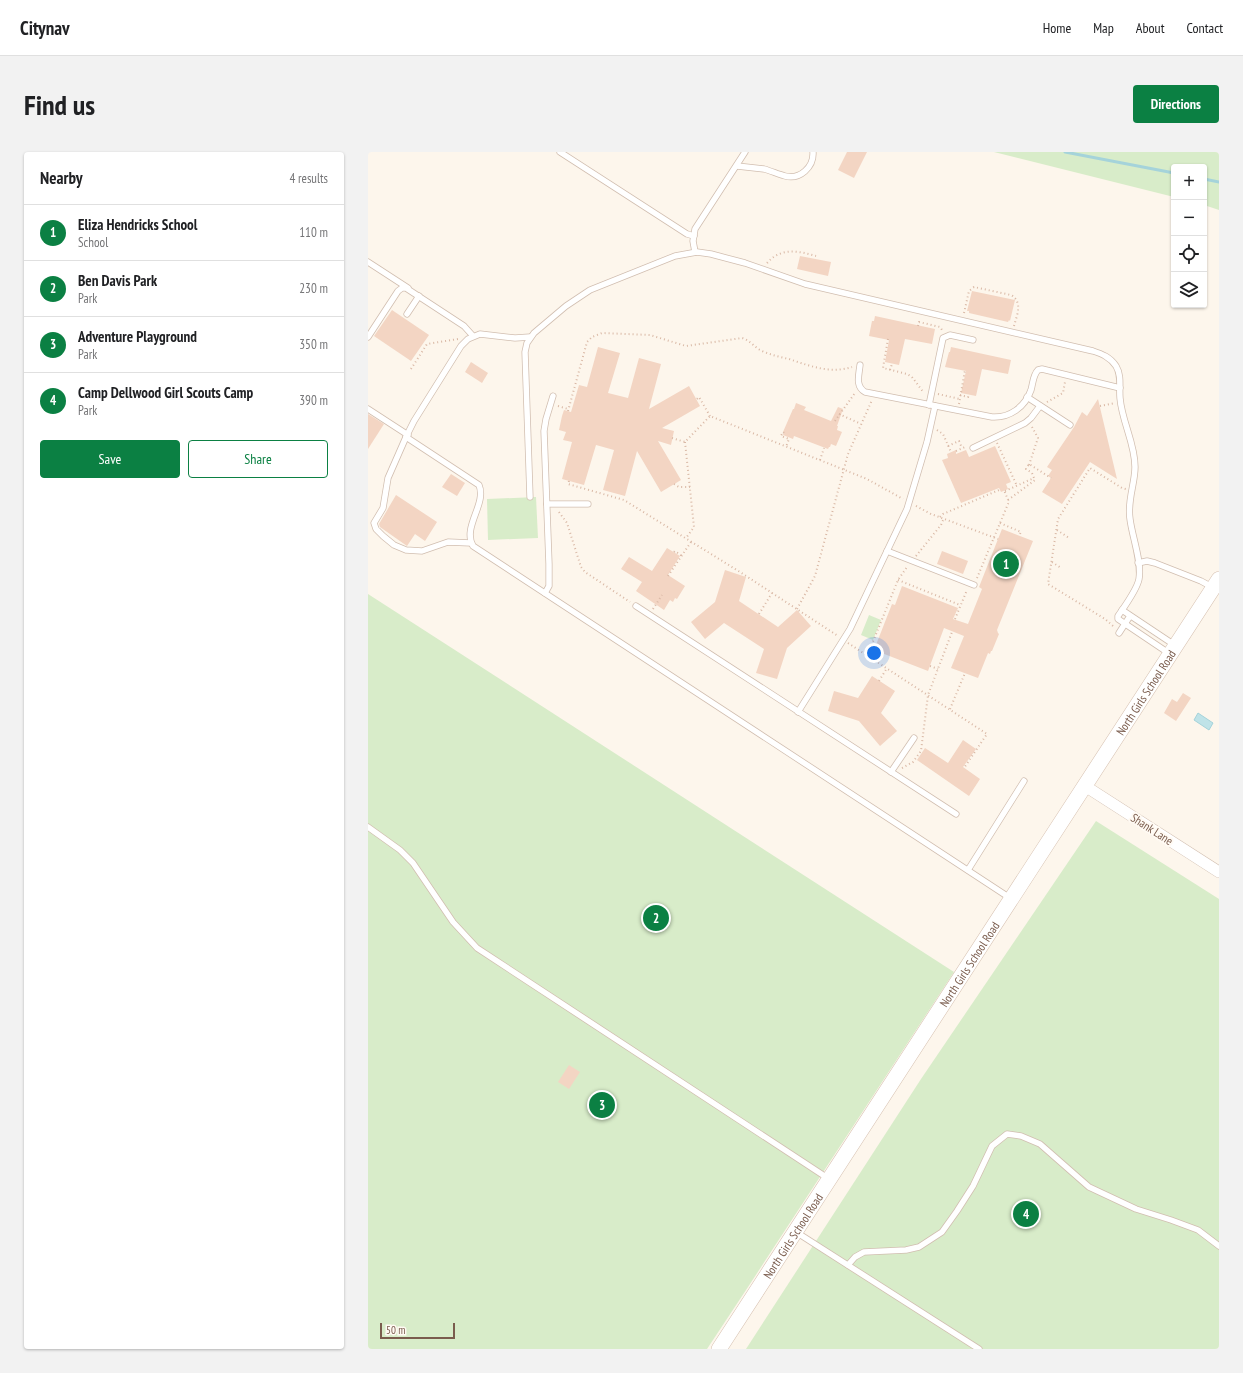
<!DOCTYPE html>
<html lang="en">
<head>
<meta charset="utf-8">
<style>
  body { margin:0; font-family:"PT Sans Narrow",sans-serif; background:#f2f2f2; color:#202124 }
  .controls { position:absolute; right:12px; top:12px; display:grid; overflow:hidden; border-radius:4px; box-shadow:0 1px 3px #0004 }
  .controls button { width:36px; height:36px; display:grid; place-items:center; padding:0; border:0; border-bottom:1px solid #e0e0e0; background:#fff; color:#202124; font:20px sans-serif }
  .scale { position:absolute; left:12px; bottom:10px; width:75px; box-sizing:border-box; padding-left:4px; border:2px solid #7a5c4d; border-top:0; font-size:11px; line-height:14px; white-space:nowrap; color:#7a5c4d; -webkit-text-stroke:3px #fffaf3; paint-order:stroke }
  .you { position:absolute; left:506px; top:501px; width:14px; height:14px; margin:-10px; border:3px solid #fff; border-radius:50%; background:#1a73e8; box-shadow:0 0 0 6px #1a73e833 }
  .badge { display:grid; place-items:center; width:26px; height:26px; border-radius:50%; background:#0b8043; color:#fff; font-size:13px; font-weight:700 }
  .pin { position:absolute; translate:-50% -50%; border:2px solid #fff; box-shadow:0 1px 4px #0006 }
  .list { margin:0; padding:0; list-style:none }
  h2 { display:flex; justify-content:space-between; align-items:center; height:52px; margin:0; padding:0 16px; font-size:17px }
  h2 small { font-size:13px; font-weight:400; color:#757577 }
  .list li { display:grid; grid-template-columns:26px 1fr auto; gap:12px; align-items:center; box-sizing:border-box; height:56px; padding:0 16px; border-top:1px solid #e0e0e0 }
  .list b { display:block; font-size:15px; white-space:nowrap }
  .list p { margin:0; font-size:13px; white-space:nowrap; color:#757577 }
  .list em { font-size:13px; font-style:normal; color:#757577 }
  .actions { display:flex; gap:8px; padding:12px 16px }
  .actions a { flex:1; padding:9px 0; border:1px solid #0b8043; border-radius:4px; text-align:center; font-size:14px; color:#0b8043 }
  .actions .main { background:#0b8043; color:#fff }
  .icon { flex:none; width:22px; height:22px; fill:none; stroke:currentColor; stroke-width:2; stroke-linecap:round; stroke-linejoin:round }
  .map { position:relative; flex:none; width:851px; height:1197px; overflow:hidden; border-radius:4px }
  header { display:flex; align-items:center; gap:24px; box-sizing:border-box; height:56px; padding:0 20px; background:#fff; border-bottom:1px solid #e0e0e0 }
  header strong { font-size:19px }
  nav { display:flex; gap:22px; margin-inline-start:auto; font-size:14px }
  .intro { display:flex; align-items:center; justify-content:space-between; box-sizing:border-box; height:96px; padding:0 24px }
  h1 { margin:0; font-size:28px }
  .button { padding:10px 18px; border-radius:4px; background:#0b8043; color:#fff; font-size:14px; font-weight:700 }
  main { display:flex; gap:24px; padding:0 24px }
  aside { flex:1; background:#fff; border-radius:4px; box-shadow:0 1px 3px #0004 }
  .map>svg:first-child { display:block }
  .green { fill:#d8ecc9 }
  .water { fill:#bfe3e8; stroke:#a5d3da }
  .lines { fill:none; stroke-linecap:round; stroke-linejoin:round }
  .stream { stroke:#a5d3da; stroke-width:3 }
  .building { fill:#f3d5c3 }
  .lane-casing { stroke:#d1beb0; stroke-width:7 }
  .street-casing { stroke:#d1beb0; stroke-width:12 }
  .secondary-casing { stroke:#d6c0b0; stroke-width:16 }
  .path { stroke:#d9b8a5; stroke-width:2; stroke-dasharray:1 3; stroke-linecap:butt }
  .lane { stroke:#fff; stroke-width:5.5 }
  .street { stroke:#fff; stroke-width:11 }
  .secondary { stroke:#fff; stroke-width:15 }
  .labels { text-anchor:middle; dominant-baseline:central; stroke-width:4; stroke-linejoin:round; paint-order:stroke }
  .street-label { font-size:12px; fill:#7a5c4d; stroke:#fffaf3 }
</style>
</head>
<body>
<header>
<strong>Citynav</strong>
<nav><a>Home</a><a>Map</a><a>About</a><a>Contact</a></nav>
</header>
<div class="intro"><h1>Find us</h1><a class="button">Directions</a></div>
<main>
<aside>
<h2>Nearby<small>4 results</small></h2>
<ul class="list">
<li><span class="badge">1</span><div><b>Eliza Hendricks School</b><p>School</p></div><em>110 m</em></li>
<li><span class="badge">2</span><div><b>Ben Davis Park</b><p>Park</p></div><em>230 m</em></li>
<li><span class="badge">3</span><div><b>Adventure Playground</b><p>Park</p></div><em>350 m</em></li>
<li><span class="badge">4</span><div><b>Camp Dellwood Girl Scouts Camp</b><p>Park</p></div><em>390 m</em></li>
</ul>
<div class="actions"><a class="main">Save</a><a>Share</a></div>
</aside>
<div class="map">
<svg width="851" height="1197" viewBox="0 0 851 1197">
  <rect width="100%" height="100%" fill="#fdf6ec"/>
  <!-- green -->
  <g class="green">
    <polygon points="626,0 851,0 851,58 836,53 836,15 806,15 806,45"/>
    <polygon points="168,345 170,386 120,388 119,347"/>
    <polygon points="0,442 586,820 380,1135 339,1197 0,1197"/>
    <polygon points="501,463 513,468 505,488 493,483"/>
    <polygon points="728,669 851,747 851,1197 378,1197 553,927"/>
  </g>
  <!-- water -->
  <polygon class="water" points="830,561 845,571 841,578 826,568"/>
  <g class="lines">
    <!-- stream -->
    <g class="stream">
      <polyline points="697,0 806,21"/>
      <polyline points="836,27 851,30"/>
    </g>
  </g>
  <!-- building -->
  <g class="building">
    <polygon points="479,0 499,0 486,26 470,18"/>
    <polygon points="432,104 463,110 460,124 429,117"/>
    <polygon points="604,139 647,148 642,169 641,168 640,170 601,161 601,159 599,159"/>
    <polygon points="24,158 61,183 43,209 6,184"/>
    <polygon points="507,164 567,177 564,192 537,187 531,213 517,210 521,188 501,184 504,169 506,169"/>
    <polygon points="230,195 252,201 240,241 260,246 271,206 293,212 281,257 321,234 332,254 294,276 306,279 303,293 290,289 313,328 293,340 269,299 257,344 235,338 246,298 228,293 216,333 194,327 204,290 195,288 198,280 191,278 194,264 196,258 203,260 211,233 219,235"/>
    <polygon points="583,195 643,208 640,222 614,217 608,244 593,241 598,219 577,215 581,200 582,200"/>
    <polygon points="103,210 120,221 114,231 97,220"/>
    <polygon points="730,247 749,327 722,310 694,352 674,340 683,326 680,324 684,318 679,315 706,275 714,260 719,264"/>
    <polygon points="428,251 438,255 436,258 463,269 470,255 475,257 469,274 470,274 469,278 474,280 468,294 463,292 462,295 461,295 460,297 426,284 425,287 415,283 416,281 415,280 425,257 426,257"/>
    <polygon points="0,262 16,272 0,297"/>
    <polygon points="627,294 643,330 638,332 640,337 633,340 631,336 593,351 574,308 580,306 579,302 588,298 588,302 598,298 601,305"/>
    <polygon points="83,322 97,331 89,344 74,335"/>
    <polygon points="28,343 69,370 57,389 47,382 39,394 12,375 11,372"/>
    <polygon points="634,377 665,389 629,478 630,481 631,482 624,499 623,499 622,502 620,501 610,526 583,516 596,484 576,476 560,519 506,498 524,452 527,453 534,434 590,456 585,467 600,472 614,437 611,435"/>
    <polygon points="299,396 312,404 300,423 317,434 309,447 307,446 305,450 302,448 296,458 268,439 274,430 253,417 261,405 284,419"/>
    <polygon points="574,399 600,409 595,422 569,412"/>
    <polygon points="357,418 378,425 371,449 410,475 429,458 443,474 419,496 409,527 388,521 396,497 356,471 337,487 323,470 347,450"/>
    <polygon points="504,524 527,539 513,561 529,579 512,594 491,569 460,559 466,539 490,546"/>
    <polygon points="815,541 823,546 808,569 796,561 804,547 809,550"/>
    <polygon points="595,588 608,597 595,615 612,627 601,644 549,608 557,596 580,611"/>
    <polygon points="201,913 212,920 201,937 190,930"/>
  </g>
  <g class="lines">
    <!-- lane casing -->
    <g class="lane-casing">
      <g id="lane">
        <polyline points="192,0 319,82 326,84"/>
        <path d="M 369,14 C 378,15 387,16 396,17 C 403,19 410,22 417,24 C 432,28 446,15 445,0"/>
        <polyline points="327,100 325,89 327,77 377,0"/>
        <polyline points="0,110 40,136"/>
        <polyline points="39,162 51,144"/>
        <polyline points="0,185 30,139 34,136 38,136 96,174 105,184"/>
        <path d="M 492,213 C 491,223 487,234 497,240 L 624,265 C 642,266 657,255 663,238 C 665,231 665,223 670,218 L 674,217 L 752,236"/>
        <polyline points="659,245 702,273"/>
        <polyline points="561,253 575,186 582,183 605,188"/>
        <polyline points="0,257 40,283"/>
        <path d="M 38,285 L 111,333 C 119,352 94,375 105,394 L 642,746"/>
        <polyline points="605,296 657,271 663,266 672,254"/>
        <path d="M 162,345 L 157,200 L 159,191 L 166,181 L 198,154 L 222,138 L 307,104 L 329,100 L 343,102 L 377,111 L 437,132 L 725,199 C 734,202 742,205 748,214 C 754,224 751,235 752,246 C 754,270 767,291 767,315 C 767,332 759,349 762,367 C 764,384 774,410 771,427 C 769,438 756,455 750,464 L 750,467 L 802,502"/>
        <polyline points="179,352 220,352"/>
        <polyline points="103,391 80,390 54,399 38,398 26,393 15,384 8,377 6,371 15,356 20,326 38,285 46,269 93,194 100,187 112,182 147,186 162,185"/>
        <polyline points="519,399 606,433"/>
        <polyline points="770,411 779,409 787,411 833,429 844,435"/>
        <polyline points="177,441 181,434 181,412 176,279 178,267 185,244"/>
        <polyline points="268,454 588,662"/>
        <polyline points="754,458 808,494"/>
        <polyline points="751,481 762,464"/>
        <polyline points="430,560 482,477 539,357 559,290 567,254"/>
        <polyline points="523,620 546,586"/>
        <polyline points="0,675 32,698 45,711 85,770 109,796 461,1027"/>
        <polyline points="600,718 656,629"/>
        <polyline points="428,1080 611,1197"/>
        <polyline points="480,1113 487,1105 496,1100 538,1098 551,1095 574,1080 589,1059 605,1034 624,994 639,982 653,984 672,992 721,1035 768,1057 803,1068 830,1078 851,1094"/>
      </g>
    </g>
    <!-- street casing -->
    <g class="street-casing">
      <polyline id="street" points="717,634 851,720"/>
    </g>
    <!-- secondary casing -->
    <g class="secondary-casing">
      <g id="secondary">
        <path id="s1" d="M 351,1197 L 851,427"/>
      </g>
    </g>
    <!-- path -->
    <g class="path">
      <path d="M 399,111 C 413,95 431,99 448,104"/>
      <path d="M 596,161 L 601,139 L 606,135 L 643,143 C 655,150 649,163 646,174"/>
      <polyline points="550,174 551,170 572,175 574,178"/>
      <polyline points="520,187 515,216 539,222 544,225 556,241"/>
      <polyline points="43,217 59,192 90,187"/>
      <polyline points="522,218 524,212"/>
      <polyline points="570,242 592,247"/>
      <polyline points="592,243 600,245 601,243"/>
      <polyline points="329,247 331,245 342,264"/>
      <polyline points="679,250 695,241 697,230"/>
      <polyline points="591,252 597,218"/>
      <polyline points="190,254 200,257"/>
      <polyline points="732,254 747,251"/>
      <path d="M 200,259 L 219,190 L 224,185 L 234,181 L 282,183 L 318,194 L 374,186 C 382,188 387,196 394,199 C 403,203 412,205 421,207 C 442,214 462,222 484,215"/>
      <polyline points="471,262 493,272"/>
      <polyline points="467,269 487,241"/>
      <polyline points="569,278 575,282 583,300"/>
      <polyline points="416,281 415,280 413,284 421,287 418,295"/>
      <polyline points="304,286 317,290 342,264 499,327 535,347"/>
      <polyline points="317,290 326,375 318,386"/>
      <polyline points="629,291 649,334"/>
      <polyline points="580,294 591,289 594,296"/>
      <polyline points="588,299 597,295"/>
      <polyline points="452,308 456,296"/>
      <polyline points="661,313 670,286 664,275"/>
      <polyline points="201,329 200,332 256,348 372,420 470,484"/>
      <polyline points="306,332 311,335 322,335"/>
      <polyline points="637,339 666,326 664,321 658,317 661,312 683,326"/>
      <polyline points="640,348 667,328 666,326"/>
      <polyline points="548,354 563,362 630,387"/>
      <polyline points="191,360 199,371 213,415 217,420 262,450"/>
      <polyline points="572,365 575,362 631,338"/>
      <polyline points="632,371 653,380 651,384"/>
      <polyline points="689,378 701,386"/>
      <polyline points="306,400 307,399 314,404"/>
      <polyline points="548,404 573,373 576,366"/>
      <polyline points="684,410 693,416"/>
      <polyline points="300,424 323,390"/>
      <polyline points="609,426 640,352 640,348 636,338"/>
      <polyline points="530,428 592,453"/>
      <polyline points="285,457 294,443"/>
      <polyline points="429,457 447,424 480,302 504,248"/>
      <polyline points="391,462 404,441"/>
      <polyline points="587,467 599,438"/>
      <polyline points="745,474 737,467 680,432 690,367 722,316 754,336 758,337"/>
      <polyline points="480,491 619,582 596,616"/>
      <polyline points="502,497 530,428 539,415"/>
      <polyline points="562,514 570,517"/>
      <polyline points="511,529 519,516"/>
      <polyline points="582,557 597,521"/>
      <polyline points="534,616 545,610 553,599 560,543 584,480"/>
    </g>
    <!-- lane -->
    <use href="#lane" class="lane"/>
    <!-- street -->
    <use href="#street" class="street"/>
    <!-- secondary -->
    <use href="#secondary" class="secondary"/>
  </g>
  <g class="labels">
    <!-- street labels -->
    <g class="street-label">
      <text stroke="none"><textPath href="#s1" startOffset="783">North Girls School Road</textPath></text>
      <text transform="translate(784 677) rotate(33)">Shank Lane</text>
      <text stroke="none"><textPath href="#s1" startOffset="459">North Girls School Road</textPath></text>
      <text stroke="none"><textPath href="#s1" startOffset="135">North Girls School Road</textPath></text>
    </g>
  </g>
</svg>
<div class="controls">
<button>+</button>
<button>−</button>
<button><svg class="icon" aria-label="locate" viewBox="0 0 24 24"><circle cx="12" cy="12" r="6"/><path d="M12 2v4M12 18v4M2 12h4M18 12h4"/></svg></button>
<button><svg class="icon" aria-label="layers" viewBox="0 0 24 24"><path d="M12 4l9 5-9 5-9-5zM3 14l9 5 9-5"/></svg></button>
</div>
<div class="scale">50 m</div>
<div class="you"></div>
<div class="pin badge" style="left:638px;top:412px">1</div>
<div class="pin badge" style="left:288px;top:766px">2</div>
<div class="pin badge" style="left:234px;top:953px">3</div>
<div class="pin badge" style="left:658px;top:1062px">4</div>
</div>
</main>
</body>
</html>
